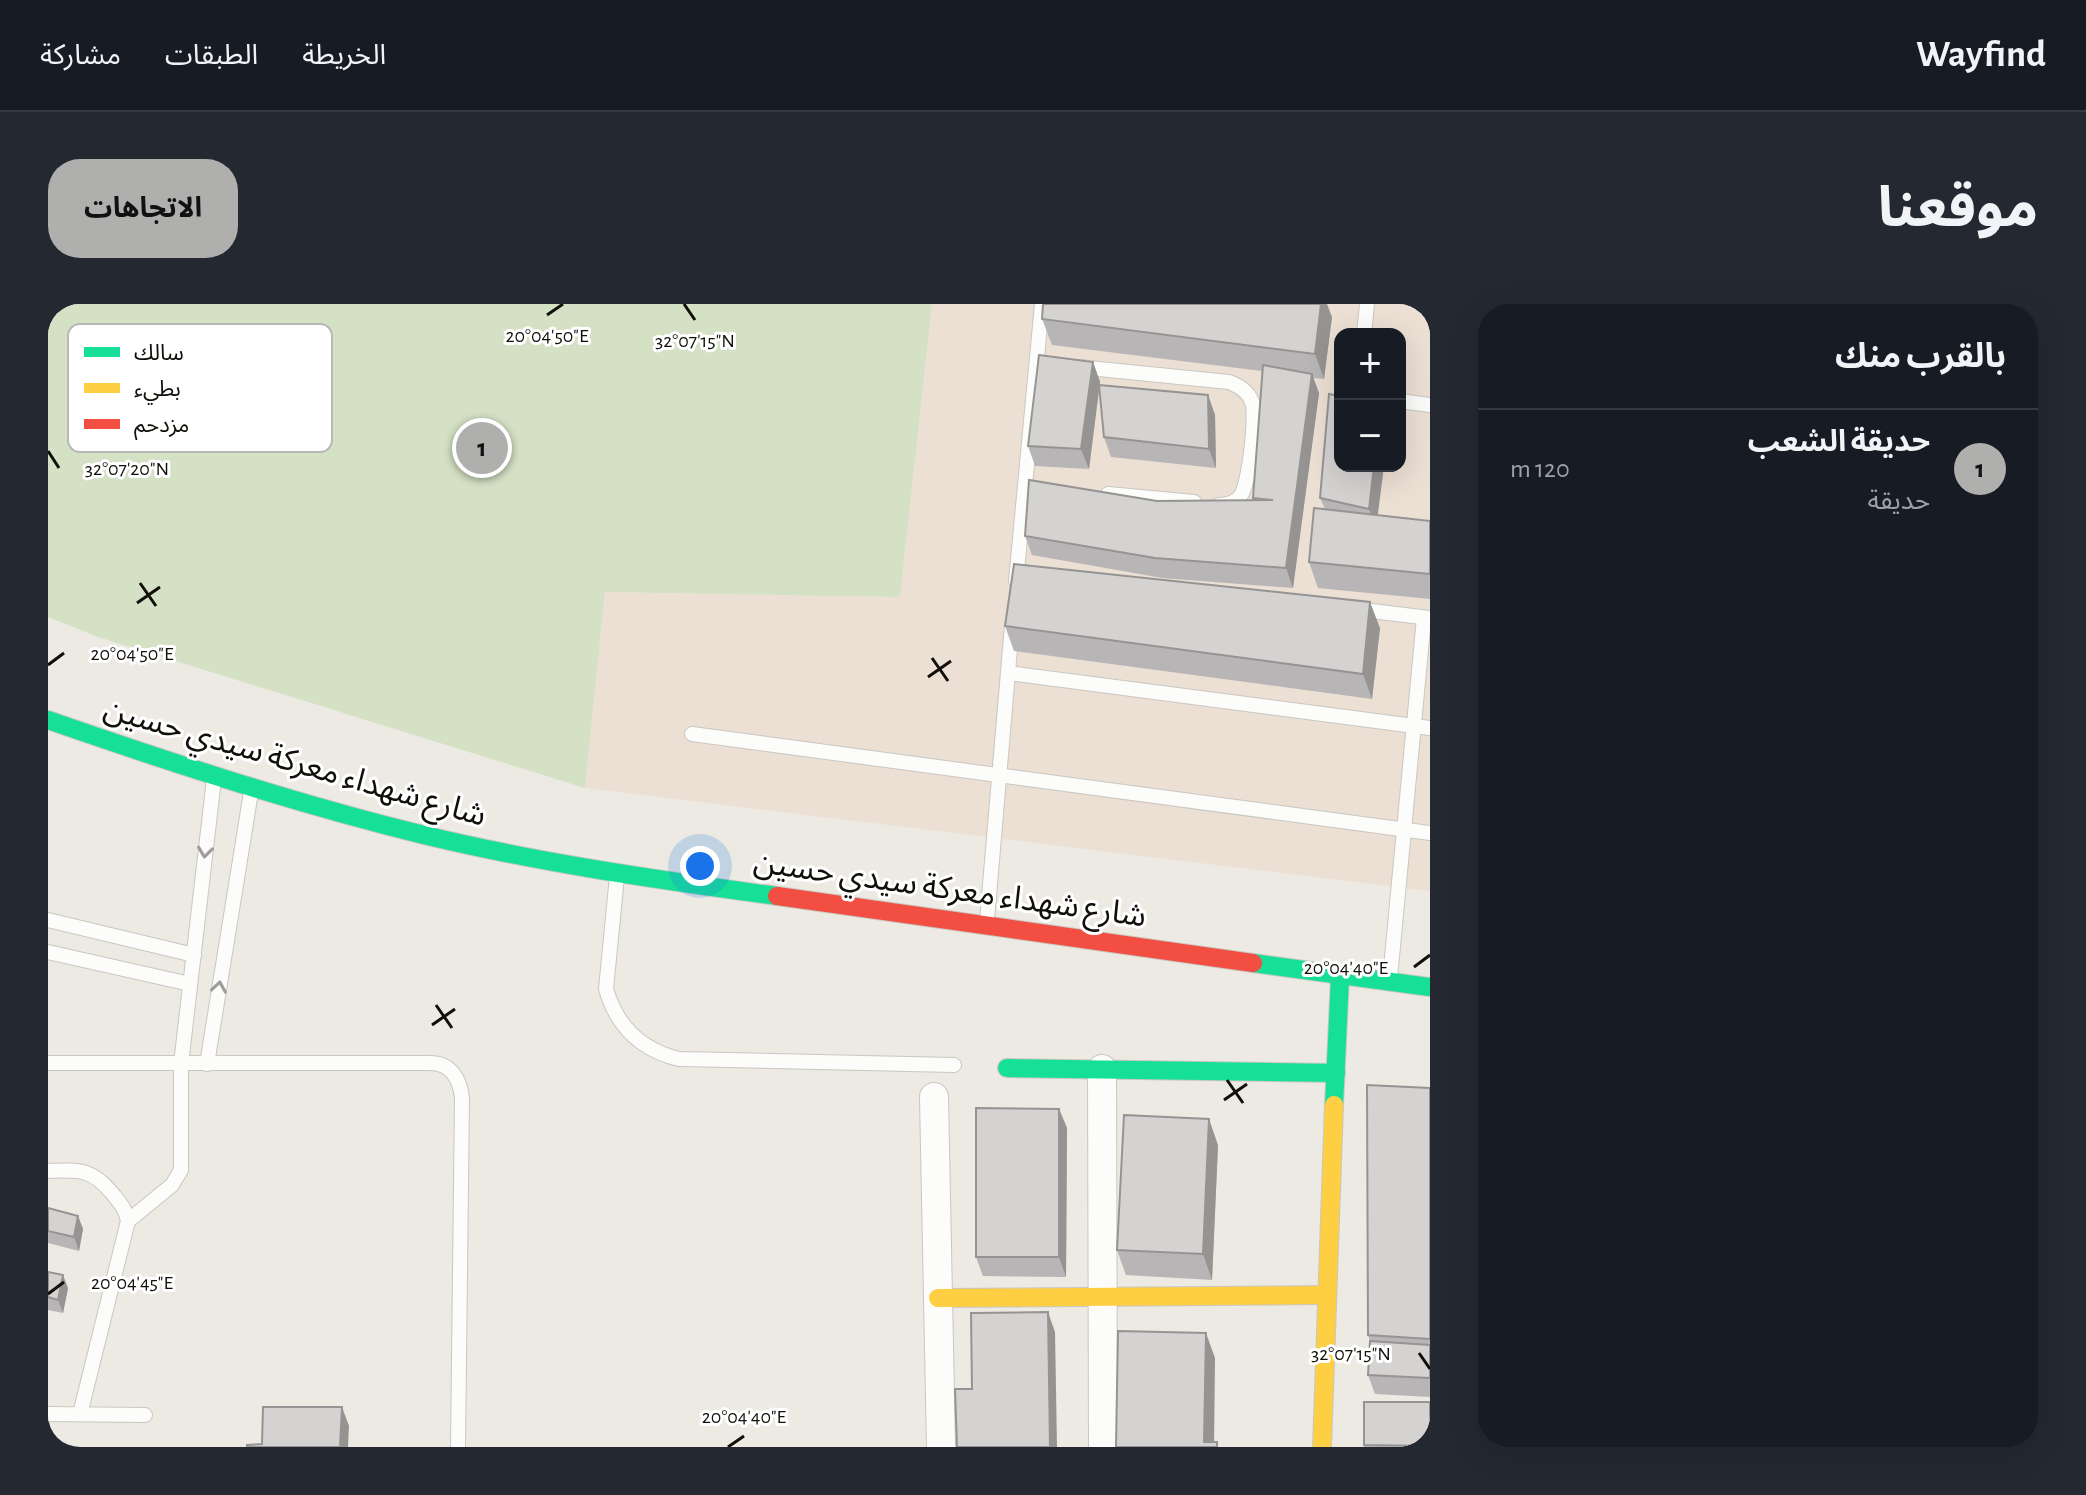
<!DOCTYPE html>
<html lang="ar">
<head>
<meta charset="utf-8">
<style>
  body { margin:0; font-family:"Alegreya Sans","Noto Sans Arabic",sans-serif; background:#242831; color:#f1f3f6; direction:rtl }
  .controls { position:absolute; right:24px; top:24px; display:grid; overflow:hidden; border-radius:16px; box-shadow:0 8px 32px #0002 }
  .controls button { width:72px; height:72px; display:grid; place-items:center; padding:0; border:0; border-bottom:2px solid #363941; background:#171b24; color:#f1f3f6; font:40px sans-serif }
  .you { position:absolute; left:652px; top:562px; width:28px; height:28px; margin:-20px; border:6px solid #fff; border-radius:50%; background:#1a73e8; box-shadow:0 0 0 12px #1a73e833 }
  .badge { display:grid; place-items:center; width:52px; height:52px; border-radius:50%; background:#afafae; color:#111; font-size:26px; font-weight:700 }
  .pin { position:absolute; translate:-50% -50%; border:4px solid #fff; box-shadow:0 2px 8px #0006 }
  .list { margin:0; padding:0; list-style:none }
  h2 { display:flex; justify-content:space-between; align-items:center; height:104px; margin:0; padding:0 32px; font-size:34px }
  h2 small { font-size:26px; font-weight:400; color:#9ea1a6 }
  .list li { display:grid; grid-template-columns:52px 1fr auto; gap:24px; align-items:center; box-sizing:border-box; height:112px; padding:0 32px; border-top:2px solid #363941 }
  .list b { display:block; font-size:30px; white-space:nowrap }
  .list p { margin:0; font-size:26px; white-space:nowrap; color:#9ea1a6 }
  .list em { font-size:26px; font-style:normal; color:#9ea1a6 }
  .map { position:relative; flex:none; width:1382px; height:1143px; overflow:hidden; direction:ltr; border-radius:32px }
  header { display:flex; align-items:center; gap:48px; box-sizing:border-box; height:112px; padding:0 40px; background:#171b24; border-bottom:2px solid #363941 }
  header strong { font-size:38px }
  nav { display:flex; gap:44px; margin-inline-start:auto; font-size:28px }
  .intro { display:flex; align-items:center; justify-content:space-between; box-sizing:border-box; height:192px; padding:0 48px }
  h1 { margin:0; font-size:56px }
  .button { padding:20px 36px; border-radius:32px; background:#afafae; color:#111; font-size:28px; font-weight:700 }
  main { display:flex; gap:48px; padding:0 48px }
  aside { flex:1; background:#171b24; border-radius:32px; box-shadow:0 8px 32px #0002 }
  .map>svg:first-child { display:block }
  .commercial { fill:#ecdfd4; fill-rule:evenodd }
  .green { fill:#d5e1c5 }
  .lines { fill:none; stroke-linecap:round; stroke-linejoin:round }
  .lane-casing { stroke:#c9c7c1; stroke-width:16 }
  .street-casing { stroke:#c9c7c1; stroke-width:30 }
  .fast-casing { stroke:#c9c7c1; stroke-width:20 }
  .slow-casing { stroke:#c9c7c1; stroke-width:20 }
  .jam-casing { stroke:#c9c7c1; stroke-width:20 }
  .lane { stroke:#fcfcfb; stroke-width:14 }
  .street { stroke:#fcfcfb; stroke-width:28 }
  .fast { stroke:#16e098; stroke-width:18 }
  .slow { stroke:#ffcf43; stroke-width:18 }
  .jam { stroke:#f24e42; stroke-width:18 }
  .wall { fill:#b7b5b5 }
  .shaded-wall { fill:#959493 }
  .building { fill:#d5d3d2; stroke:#959493; stroke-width:2 }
  .oneway { stroke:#9e9d9b }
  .ticks { fill:none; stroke:#110f0a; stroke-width:3 }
  .labels { text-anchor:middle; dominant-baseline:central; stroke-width:6; stroke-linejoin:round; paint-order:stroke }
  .street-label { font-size:32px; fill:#110f0a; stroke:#fff }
  .key { fill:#fff; stroke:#b8b7b6; stroke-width:2 }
  .key-label { font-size:22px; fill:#110f0a }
  .ticks-label { font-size:20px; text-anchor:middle; fill:#110f0a; stroke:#fff; stroke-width:6; stroke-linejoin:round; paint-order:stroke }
</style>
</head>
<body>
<header>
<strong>Wayfind</strong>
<nav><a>الخريطة</a><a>الطبقات</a><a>مشاركة</a></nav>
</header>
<div class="intro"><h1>موقعنا</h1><a class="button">الاتجاهات</a></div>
<main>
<aside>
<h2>بالقرب منك<small></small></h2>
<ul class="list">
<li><span class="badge">1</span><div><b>حديقة الشعب</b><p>حديقة</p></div><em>120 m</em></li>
</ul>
</aside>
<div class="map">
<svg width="1382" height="1143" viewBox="0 0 1382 1143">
  <rect width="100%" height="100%" fill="#eceae2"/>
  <!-- commercial -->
  <path class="commercial" d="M 884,0 L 1382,0 L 1382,587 L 537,484 L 557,288 L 852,293 ZM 1292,30 L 1352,30 L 1352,162 L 1292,162 Z"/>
  <!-- green -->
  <polygon class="green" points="0,0 884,0 852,293 557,288 537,484 50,333 0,313"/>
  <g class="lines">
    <!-- lane casing -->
    <g class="lane-casing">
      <g id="lane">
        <polyline points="1316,30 1319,0"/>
        <path d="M 1031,63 L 1181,78 C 1191,82 1200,87 1204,98 C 1209,110 1201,180 1193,191 C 1188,199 1180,201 1171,201"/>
        <polyline points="1352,97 1382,101"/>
        <polyline points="1060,190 1146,198"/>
        <polyline points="968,277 994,0"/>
        <polyline points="1307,305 1382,314"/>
        <polyline points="960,369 1382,424"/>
        <polyline points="644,430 1382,529"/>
        <path d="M 569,572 L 558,685 C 569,723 593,746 631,755 L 906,761"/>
        <polyline points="0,616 146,651"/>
        <polyline points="939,616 964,321"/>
        <polyline points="0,648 142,680"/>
        <polyline points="1342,674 1376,314"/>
        <path d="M 0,759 L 382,759 C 403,759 412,775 414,794 L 410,1143"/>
        <polyline points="159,760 203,488"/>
        <path d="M 0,867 C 31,866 43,864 64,889 C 71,898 78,905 80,917 L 32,1110"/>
        <polyline points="80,917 124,881 133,866 133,760 166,475"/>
        <polyline points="0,1110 97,1111"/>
      </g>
    </g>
    <!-- street casing -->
    <g class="street-casing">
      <g id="street">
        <polyline points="1054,765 1055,1143"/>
        <polyline points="886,793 893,1143"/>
      </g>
    </g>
    <!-- fast casing -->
    <g class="fast-casing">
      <g id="fast">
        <path d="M 0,416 C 124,459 249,500 376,531 C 492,559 611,576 729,592"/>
        <polyline points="1205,659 1382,683"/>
        <polyline points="959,764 1288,769"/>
        <polyline points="1286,801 1292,673"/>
      </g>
    </g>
    <!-- slow casing -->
    <g class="slow-casing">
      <g id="slow">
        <polyline points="890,994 1278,991"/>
        <polyline points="1274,1143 1286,801"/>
      </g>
    </g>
    <!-- jam casing -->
    <g class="jam-casing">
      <polyline id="jam" points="729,592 1205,659"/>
    </g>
    <!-- lane -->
    <use href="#lane" class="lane"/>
    <!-- street -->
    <use href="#street" class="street"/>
    <!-- fast -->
    <use href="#fast" class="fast"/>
    <!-- slow -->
    <use href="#slow" class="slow"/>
    <!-- jam -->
    <use href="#jam" class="jam"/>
  </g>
  <!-- wall -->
  <g class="wall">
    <polygon points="1284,13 1276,75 1265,74 1271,89 1245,284 1114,274 984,251 977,232 1109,197 1206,196 1205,194 1214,67 1004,41 994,15"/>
    <polygon points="1045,58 1052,78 1052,81 1160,91 1167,111 1168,164 1063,153 1056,133 1051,85 1041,165 987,162 980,142"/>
    <polygon points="1336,162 1329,211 1382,217 1382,295 1270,284 1261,258 1277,205 1272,194"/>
    <polygon points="957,322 1332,324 1324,395 966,347"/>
    <polygon points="1382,784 1382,1093 1327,1090 1320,1071 1322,1037 1320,1031"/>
    <polygon points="1011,805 1019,824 1018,973 935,972 928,953"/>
    <polygon points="1170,841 1164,976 1078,971 1069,946"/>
    <polygon points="0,904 30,912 35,925 31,947 0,939"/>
    <polygon points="0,968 20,984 15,1009 0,1006"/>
    <polygon points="1382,1098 1382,1143 1316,1143 1316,1141"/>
  </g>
  <!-- shaded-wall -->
  <g class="shaded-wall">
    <polygon points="1273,0 1279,0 1284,13 1276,75 1267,50"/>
    <polygon points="1045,58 1052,78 1041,165 1033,145"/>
    <polygon points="1264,70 1271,89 1245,284 1238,264"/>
    <polygon points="1160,91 1167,111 1168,164 1161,145"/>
    <polygon points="1326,162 1336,162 1328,225 1321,205"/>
    <polygon points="1322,298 1332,324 1324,395 1315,370"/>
    <polygon points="1011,805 1019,824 1018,973 1011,953"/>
    <polygon points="1161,815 1170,841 1164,976 1155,950"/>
    <polygon points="30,912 35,925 31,947 26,933"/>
    <polygon points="15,971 20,984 15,1009 10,996"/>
    <polygon points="1000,1008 1007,1028 1009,1143 1002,1143"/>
    <polygon points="1158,1029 1167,1054 1166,1143 1156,1138"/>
    <polygon points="294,1103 301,1122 300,1143 292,1143"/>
  </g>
  <!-- building -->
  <g class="building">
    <polygon points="995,0 1273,0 1267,50 994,15"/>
    <polygon points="991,51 1045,58 1033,145 980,142"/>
    <polygon points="1215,61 1264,70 1238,264 1107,254 977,232 981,176 1109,197 1225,196 1205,194"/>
    <polygon points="1051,81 1160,91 1161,145 1056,133"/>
    <polygon points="1281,90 1292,92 1292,162 1326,162 1321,205 1272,194"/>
    <polygon points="1266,204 1382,217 1382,270 1261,258"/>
    <polygon points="966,260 1322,298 1315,370 957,322"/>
    <polygon points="1319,781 1382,784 1382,1035 1320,1031"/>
    <polygon points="928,804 1011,805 1011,953 928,953"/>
    <polygon points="1076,811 1161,815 1155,950 1069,946"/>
    <polygon points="0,904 30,912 26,933 0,927"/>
    <polygon points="0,968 15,971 10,996 0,993"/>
    <polygon points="1000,1008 1002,1143 909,1143 907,1085 924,1085 923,1009"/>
    <polygon points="1070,1027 1158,1029 1156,1138 1169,1138 1169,1143 1068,1143"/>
    <polygon points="1322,1037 1382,1041 1382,1074 1320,1071"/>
    <polygon points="1316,1098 1382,1098 1382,1142 1316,1141"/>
    <polygon points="215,1103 294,1103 292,1143 199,1143 199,1141 214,1140"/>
  </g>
  <!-- one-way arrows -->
  <defs><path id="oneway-chevron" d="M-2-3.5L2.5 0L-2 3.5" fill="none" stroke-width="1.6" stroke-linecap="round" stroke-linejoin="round" transform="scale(2)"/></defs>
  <g class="oneway">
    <use href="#oneway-chevron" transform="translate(157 548) rotate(97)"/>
    <use href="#oneway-chevron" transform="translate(171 683) rotate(-81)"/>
  </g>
  <!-- ticks -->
  <path class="ticks" d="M 636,0 L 647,16M 499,11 L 515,0M 0,147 L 11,164M 92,279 L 108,302M 89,299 L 112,283M 884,354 L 900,377M 0,361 L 16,349M 880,373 L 903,357M 1366,663 L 1382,651M 388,701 L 404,724M 384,721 L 407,705M 1179,776 L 1195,799M 1176,796 L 1199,780M 0,990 L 16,978M 1371,1049 L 1382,1065M 680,1143 L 696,1132"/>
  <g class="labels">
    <!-- street labels -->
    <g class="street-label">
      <text transform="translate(247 458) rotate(16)">شارع شهداء معركة سيدي حسين</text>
      <text transform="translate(902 585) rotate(8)">شارع شهداء معركة سيدي حسين</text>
    </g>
  </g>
  <!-- legend -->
  <rect x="20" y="20" width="264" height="128" rx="12" class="key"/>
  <rect x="36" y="43" width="36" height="10" fill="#16e098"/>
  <rect x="36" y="79" width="36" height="10" fill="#ffcf43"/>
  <rect x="36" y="115" width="36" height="10" fill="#f24e42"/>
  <g class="key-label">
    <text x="86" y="56">سالك</text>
    <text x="86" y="92">بطيء</text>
    <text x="86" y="128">مزدحم</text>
  </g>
  <g class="ticks-label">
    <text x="499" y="38">20°04'50"E</text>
    <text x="647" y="43">32°07'15"N</text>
    <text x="79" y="171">32°07'20"N</text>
    <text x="84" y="356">20°04'50"E</text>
    <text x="1298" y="670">20°04'40"E</text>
    <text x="84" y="985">20°04'45"E</text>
    <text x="1303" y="1056">32°07'15"N</text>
    <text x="696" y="1119">20°04'40"E</text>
  </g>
</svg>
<div class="controls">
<button>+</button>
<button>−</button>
</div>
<div class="you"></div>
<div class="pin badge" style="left:434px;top:144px">1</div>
</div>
</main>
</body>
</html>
